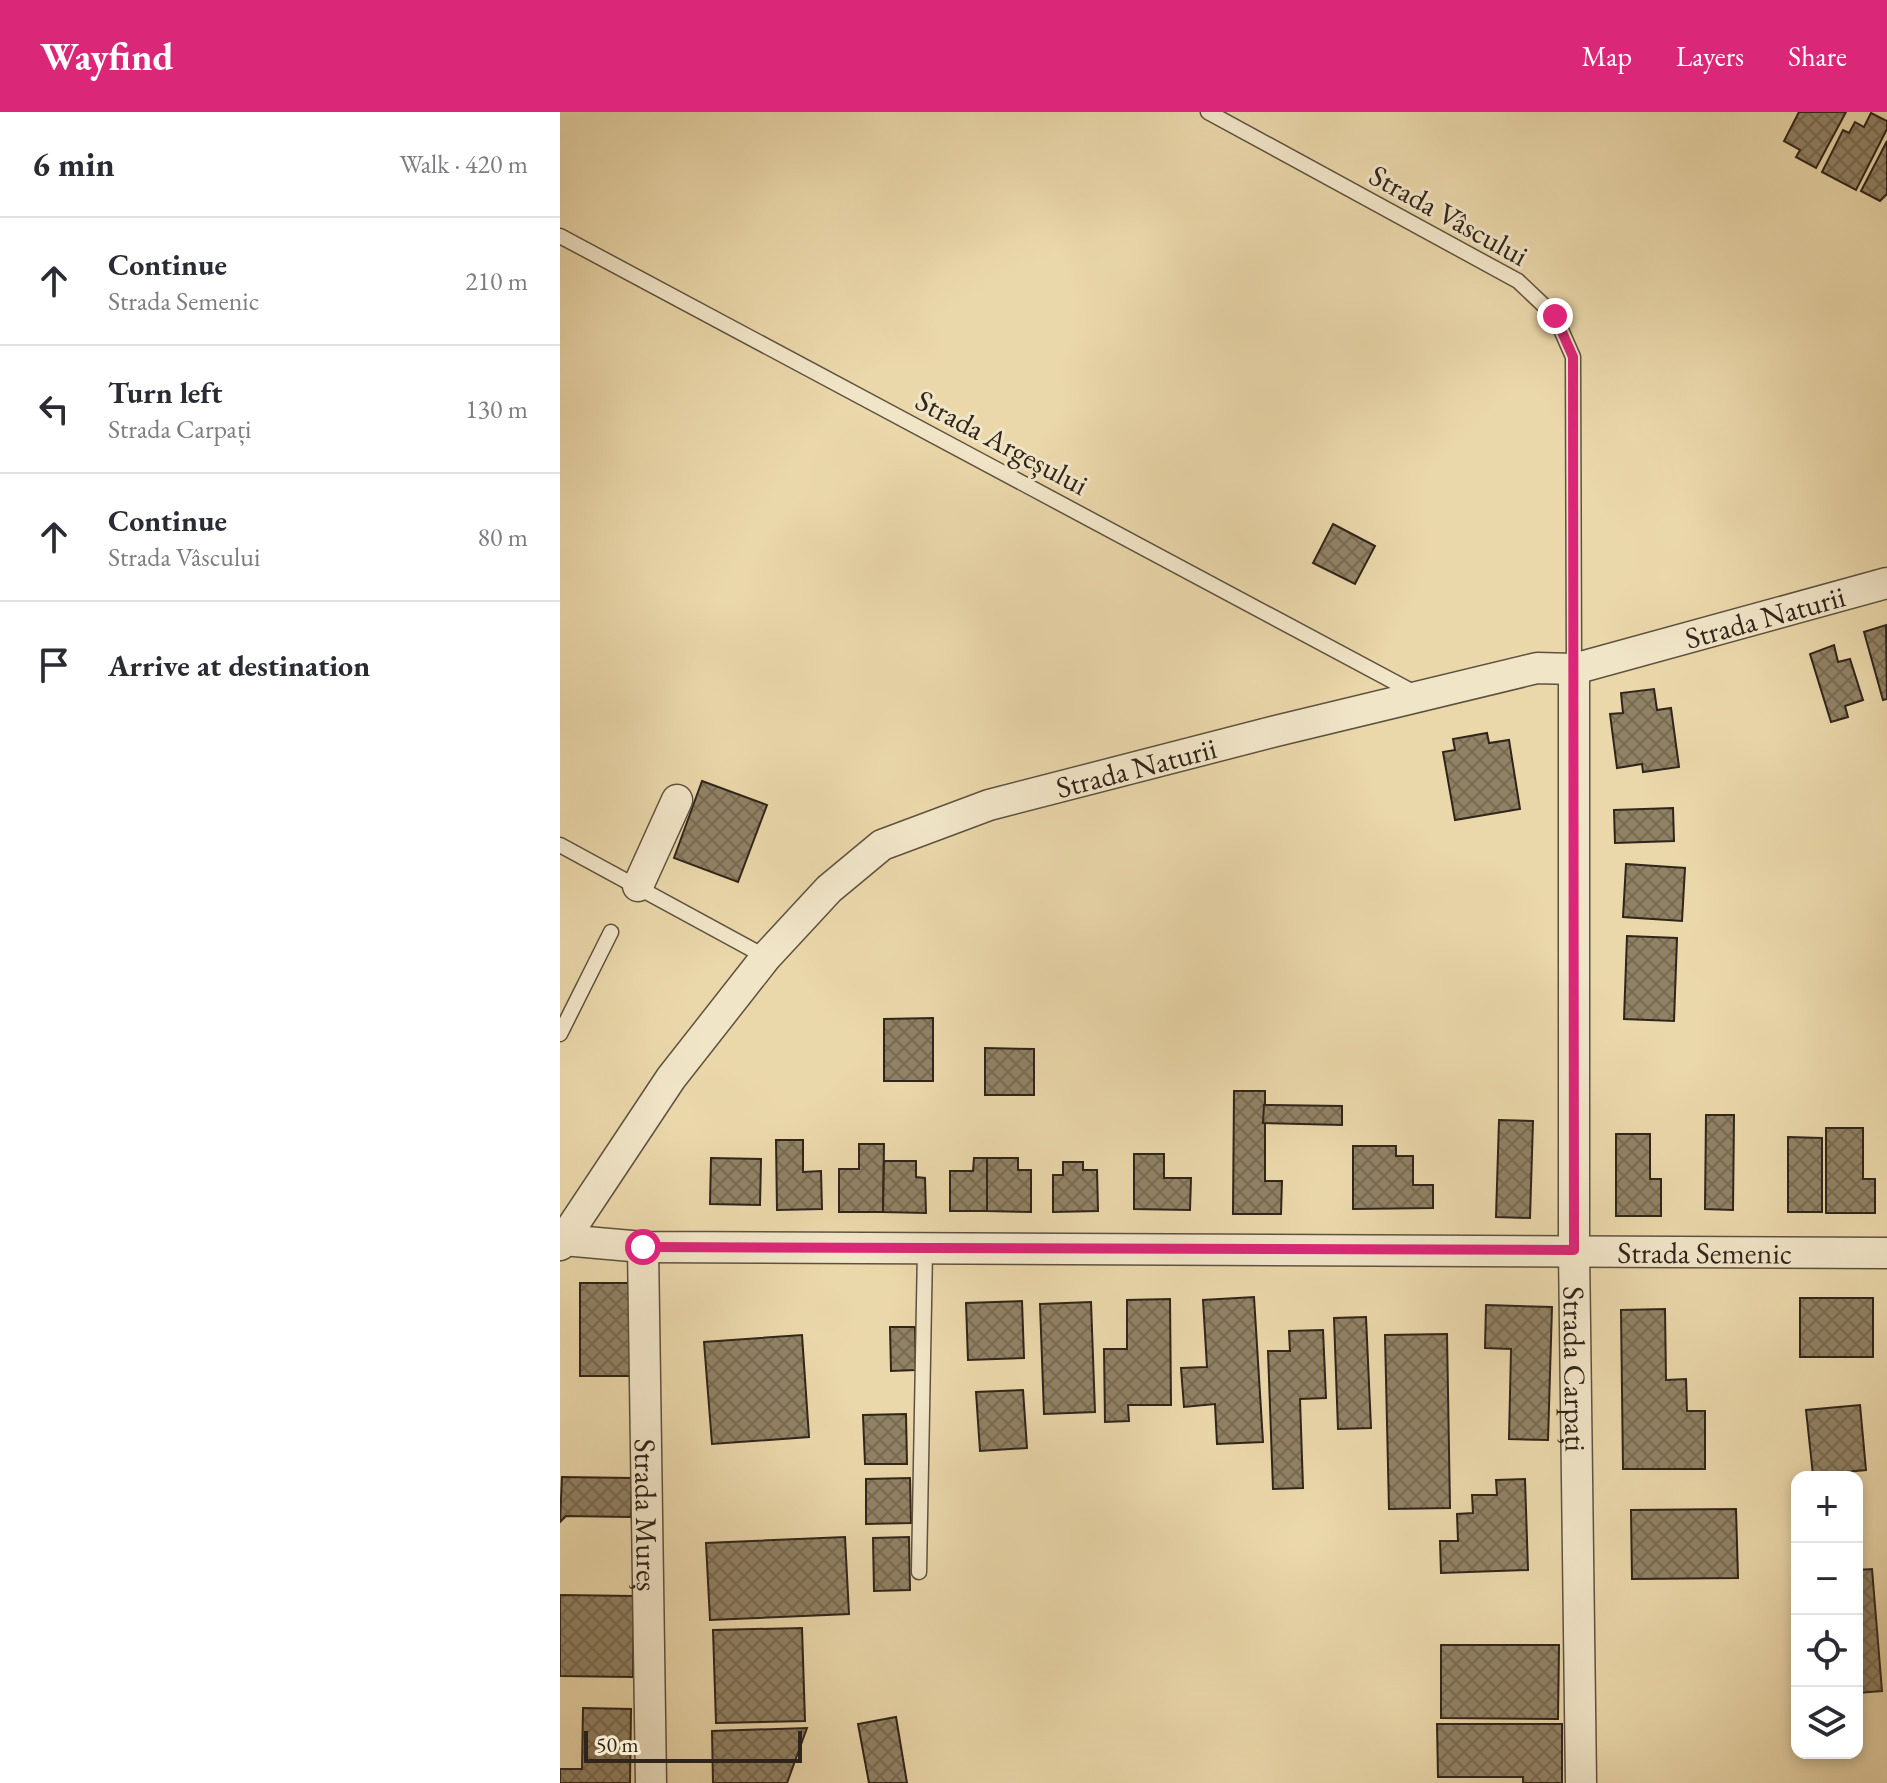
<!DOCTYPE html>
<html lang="en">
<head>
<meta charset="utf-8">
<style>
  body { margin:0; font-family:"EB Garamond",serif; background:#f2f2f3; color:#2b2b33 }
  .controls { position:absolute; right:24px; bottom:24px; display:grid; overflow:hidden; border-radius:16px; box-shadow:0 4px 12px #0003 }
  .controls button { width:72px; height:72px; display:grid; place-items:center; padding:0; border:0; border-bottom:2px solid #e1e1e2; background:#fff; color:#2b2b33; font:40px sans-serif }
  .scale { position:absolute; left:24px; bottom:20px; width:218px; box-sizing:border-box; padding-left:8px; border:4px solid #30251a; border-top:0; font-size:22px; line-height:28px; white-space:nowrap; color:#30251a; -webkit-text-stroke:6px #f1e5c8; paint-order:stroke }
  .stop { position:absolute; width:24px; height:24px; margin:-18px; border:6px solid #db2777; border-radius:50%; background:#fff }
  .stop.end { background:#db2777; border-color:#fff; box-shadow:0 2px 8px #0008 }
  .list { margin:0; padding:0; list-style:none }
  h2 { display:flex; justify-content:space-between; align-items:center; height:104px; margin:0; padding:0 32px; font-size:34px }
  h2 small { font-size:26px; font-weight:400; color:#7c7c81 }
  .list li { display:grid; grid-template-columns:52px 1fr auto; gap:24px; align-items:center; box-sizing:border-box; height:128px; padding:0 32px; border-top:2px solid #e1e1e2 }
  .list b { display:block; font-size:30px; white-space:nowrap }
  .list p { margin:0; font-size:26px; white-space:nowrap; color:#7c7c81 }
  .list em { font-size:26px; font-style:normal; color:#7c7c81 }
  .icon { flex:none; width:44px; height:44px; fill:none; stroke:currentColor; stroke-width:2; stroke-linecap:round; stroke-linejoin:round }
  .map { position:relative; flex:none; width:1327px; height:1671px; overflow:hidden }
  header { display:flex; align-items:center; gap:48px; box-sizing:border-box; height:112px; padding:0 40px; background:#db2777; color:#fff }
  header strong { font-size:38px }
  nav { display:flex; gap:44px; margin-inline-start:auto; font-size:28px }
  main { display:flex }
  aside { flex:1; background:#fff }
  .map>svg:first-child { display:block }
  .building { fill:url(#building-cross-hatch); stroke:#30251a; stroke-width:2 }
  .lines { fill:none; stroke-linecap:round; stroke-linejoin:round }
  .lane-casing { stroke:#5e523e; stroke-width:17 }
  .street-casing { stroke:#5e523e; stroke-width:33 }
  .lane { stroke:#f1e5c8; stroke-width:14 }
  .street { stroke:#f1e5c8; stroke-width:30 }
  .route { stroke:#db2777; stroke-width:10 }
  .labels { text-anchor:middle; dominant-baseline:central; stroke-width:6; stroke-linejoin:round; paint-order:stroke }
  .street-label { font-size:30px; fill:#30251a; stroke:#f1e5c8 }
</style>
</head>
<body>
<header>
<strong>Wayfind</strong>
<nav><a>Map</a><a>Layers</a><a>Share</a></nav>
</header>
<main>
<aside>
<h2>6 min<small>Walk · 420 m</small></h2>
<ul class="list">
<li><svg class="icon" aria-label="ahead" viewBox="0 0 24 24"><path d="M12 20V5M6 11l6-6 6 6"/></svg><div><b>Continue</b><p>Strada Semenic</p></div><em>210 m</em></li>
<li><svg class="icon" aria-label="left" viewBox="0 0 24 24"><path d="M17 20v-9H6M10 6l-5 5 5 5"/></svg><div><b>Turn left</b><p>Strada Carpați</p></div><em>130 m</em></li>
<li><svg class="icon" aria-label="ahead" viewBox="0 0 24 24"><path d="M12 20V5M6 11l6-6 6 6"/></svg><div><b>Continue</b><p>Strada Vâscului</p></div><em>80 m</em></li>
<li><svg class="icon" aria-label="arrive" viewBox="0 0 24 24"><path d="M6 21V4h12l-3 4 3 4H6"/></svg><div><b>Arrive at destination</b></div></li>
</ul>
</aside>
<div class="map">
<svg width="1327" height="1671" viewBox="0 0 1327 1671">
  <defs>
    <pattern id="building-cross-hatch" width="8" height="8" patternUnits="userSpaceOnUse" patternTransform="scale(2)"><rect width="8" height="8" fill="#918265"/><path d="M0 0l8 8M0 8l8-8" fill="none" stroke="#776a52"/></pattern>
  </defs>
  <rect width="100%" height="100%" fill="#ead7aa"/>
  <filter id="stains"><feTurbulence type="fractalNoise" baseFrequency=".0025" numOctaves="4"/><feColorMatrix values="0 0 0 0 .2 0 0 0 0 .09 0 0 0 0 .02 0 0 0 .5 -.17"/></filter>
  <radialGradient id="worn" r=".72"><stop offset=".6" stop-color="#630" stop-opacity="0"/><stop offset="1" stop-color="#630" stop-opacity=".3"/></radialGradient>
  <!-- building -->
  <g class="building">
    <polygon points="1239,0 1286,0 1256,56 1236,45 1240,38 1224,29"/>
    <polygon points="1311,1 1327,9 1327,17 1296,78 1262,60 1283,18 1289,21 1295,10 1304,15"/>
    <polygon points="1327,29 1327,82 1320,89 1301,79"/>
    <polygon points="773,412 815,434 795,472 753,451"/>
    <polygon points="1326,513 1327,587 1323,588 1304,520"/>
    <polygon points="1274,533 1278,550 1290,547 1303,588 1285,594 1288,605 1271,610 1250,542"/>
    <polygon points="1094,577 1097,598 1111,596 1119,655 1083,660 1082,652 1057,656 1050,602 1063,601 1061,581"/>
    <polygon points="927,621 929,631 949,628 960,697 895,708 883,640 895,638 893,627"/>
    <polygon points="142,669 207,693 178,770 114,746"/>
    <polygon points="1113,696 1114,729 1055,731 1054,698"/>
    <polygon points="1066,752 1125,756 1122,809 1063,805"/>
    <polygon points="1067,824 1117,826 1114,909 1064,907"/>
    <polygon points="373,906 373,969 324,969 324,907"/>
    <polygon points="425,936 474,937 474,983 425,983"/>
    <polygon points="674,979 705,979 705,1069 722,1069 721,1102 673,1102"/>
    <polygon points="704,993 782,994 782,1013 703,1011"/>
    <polygon points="1146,1003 1174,1003 1173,1098 1145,1097"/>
    <polygon points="939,1008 973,1009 970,1106 936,1105"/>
    <polygon points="1266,1016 1303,1016 1303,1067 1315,1067 1315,1101 1266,1101"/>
    <polygon points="1056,1022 1090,1022 1090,1067 1101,1067 1101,1104 1056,1104"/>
    <polygon points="1228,1025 1262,1026 1262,1100 1228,1100"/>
    <polygon points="216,1028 243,1028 243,1060 261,1059 262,1097 217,1098"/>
    <polygon points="299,1032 324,1032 323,1100 279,1100 279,1057 299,1057"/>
    <polygon points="793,1034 836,1034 836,1044 853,1044 853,1073 873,1073 873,1096 793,1097"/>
    <polygon points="574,1042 604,1042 604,1066 631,1066 630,1098 574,1097"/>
    <polygon points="151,1046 201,1047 200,1093 150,1092"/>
    <polygon points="414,1046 427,1046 427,1099 390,1099 390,1059 413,1059"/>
    <polygon points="427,1046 458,1046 458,1058 471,1058 471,1100 427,1099"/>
    <polygon points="324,1049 356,1049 356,1065 365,1066 366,1101 323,1100"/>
    <polygon points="503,1050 523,1050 523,1058 537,1058 538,1099 493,1100 493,1063 503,1063"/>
    <rect x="20" y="1171" width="50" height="93"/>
    <polygon points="694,1185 703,1330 657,1332 655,1292 624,1295 621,1256 647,1255 643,1188"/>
    <rect x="1240" y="1186" width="73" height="59"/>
    <polygon points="610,1187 611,1293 568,1293 569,1309 545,1310 544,1237 567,1237 567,1188"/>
    <polygon points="462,1189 464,1246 408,1248 406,1191"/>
    <polygon points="531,1190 535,1300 484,1302 480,1192"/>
    <polygon points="926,1193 992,1195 988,1328 949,1327 951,1237 925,1236"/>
    <polygon points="1105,1197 1106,1268 1126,1267 1127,1299 1145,1299 1145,1357 1063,1357 1061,1198"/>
    <polygon points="806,1205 811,1316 778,1317 774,1206"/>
    <polygon points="330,1215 355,1215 356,1258 331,1259"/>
    <polygon points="763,1218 766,1286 740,1287 743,1376 713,1377 708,1239 730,1239 729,1219"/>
    <polygon points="887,1222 890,1396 829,1397 825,1223"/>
    <polygon points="242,1223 249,1325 152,1332 144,1230"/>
    <polygon points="463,1278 467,1336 420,1339 416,1280"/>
    <polygon points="1300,1293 1306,1358 1253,1363 1246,1298"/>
    <polygon points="346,1302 347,1352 305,1352 303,1303"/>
    <polygon points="2,1365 72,1366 71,1405 6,1404 0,1410"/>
    <polygon points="350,1366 351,1411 306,1412 306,1367"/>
    <polygon points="965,1367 968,1458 881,1461 880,1429 898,1429 897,1402 913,1401 912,1383 937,1383 936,1368"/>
    <rect x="1297" y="1382" width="3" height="61"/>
    <polygon points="1176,1397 1178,1466 1072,1467 1071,1398"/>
    <polygon points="285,1425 289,1502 150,1508 146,1431"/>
    <polygon points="349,1425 350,1478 314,1479 313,1426"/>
    <polygon points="1312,1457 1322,1579 1297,1581 1297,1458"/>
    <polygon points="0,1483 74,1484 73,1565 0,1564"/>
    <polygon points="242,1516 245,1609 156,1611 153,1518"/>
    <polygon points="881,1533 999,1533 998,1607 881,1606"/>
    <polygon points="23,1596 71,1597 70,1671 0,1671 0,1657 22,1657"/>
    <polygon points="336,1605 347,1671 309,1671 298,1612"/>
    <polygon points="877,1612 1002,1612 1002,1671 963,1671 963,1665 878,1665"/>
    <polygon points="247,1616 227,1671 153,1671 152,1619"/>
  </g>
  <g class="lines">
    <!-- lane casing -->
    <g class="lane-casing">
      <g id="lane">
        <polyline points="648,0 958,169 995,204 1013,245 1014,557"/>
        <polyline points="0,124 855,581"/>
        <polyline points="0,733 206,845"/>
        <polyline points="0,922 51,820"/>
        <polyline points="359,1460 365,1138"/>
      </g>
    </g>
    <!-- street casing -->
    <g class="street-casing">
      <g id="street">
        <path id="s1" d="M 1014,557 L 1014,1138 L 1021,1671"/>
        <polyline points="78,774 117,688"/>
        <path id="s2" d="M 3,1128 L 83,1135 L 1327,1141"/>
        <path id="s3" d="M 0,1133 L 111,966 L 206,845 L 269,777 L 322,733 L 429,693 L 716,619 L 977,556 L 1014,557 L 1327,471"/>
        <path id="s4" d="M 83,1135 L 91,1671"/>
      </g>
    </g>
    <!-- lane -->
    <use href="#lane" class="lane"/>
    <!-- street -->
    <use href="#street" class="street"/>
  </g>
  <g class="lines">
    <!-- route -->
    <polyline class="route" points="83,1135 1014,1138 1013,245 995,204"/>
  </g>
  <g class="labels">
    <!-- street labels -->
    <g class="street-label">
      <text transform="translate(889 103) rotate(29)">Strada Vâscului</text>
      <text transform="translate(442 330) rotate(28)">Strada Argeșului</text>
      <text stroke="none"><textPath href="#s3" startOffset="1430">Strada Naturii</textPath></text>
      <text stroke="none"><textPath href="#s3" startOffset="782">Strada Naturii</textPath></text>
      <text stroke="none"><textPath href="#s2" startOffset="1142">Strada Semenic</textPath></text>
      <text stroke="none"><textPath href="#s1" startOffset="700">Strada Carpați</textPath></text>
      <text stroke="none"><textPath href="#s4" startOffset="268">Strada Mureș</textPath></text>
    </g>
  </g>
  <rect width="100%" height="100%" filter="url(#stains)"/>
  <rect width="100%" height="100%" fill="url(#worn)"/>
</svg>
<div class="controls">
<button>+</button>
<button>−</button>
<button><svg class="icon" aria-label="locate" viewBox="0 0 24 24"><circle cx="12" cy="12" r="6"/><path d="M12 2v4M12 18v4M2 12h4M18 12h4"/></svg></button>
<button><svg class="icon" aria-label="layers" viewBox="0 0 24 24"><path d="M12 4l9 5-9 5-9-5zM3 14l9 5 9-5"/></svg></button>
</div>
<div class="scale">50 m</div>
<div class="stop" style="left:83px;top:1135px"></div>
<div class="stop end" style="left:995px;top:204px"></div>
</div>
</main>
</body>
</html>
